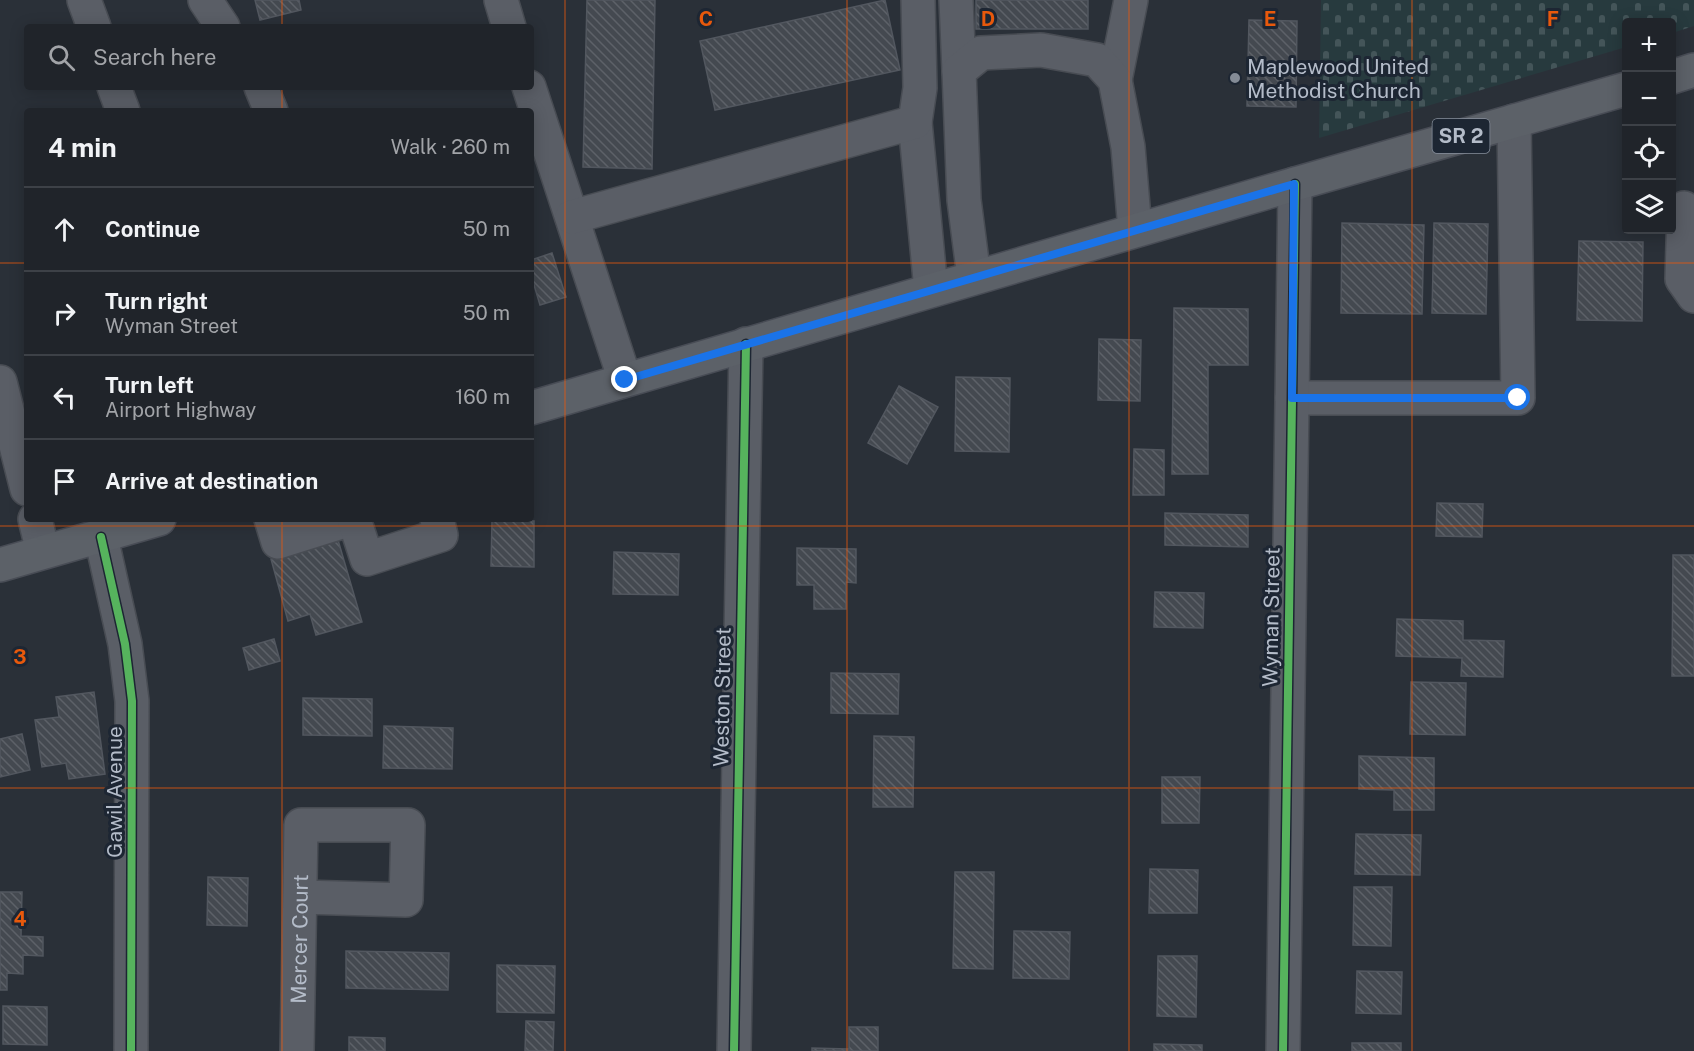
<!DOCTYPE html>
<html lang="en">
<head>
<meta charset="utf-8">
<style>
  body { margin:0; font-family:"Public Sans",sans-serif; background:#2d3036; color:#f1f3f6 }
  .controls { position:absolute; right:18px; top:18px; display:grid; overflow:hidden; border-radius:6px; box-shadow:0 3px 15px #0003 }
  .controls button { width:54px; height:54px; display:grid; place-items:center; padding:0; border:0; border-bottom:2px solid #3d4147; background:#20242a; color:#f1f3f6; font:30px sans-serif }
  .stop { position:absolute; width:18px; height:18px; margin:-14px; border:4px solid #1a73e8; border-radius:50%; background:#fff }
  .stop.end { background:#1a73e8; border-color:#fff; box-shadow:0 2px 6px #0008 }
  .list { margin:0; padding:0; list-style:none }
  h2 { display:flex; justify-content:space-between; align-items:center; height:78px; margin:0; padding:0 24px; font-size:26px }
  h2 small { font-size:20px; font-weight:400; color:#a2a4a8 }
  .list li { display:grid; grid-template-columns:39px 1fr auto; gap:18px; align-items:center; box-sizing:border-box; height:84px; padding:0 24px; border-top:2px solid #3d4147 }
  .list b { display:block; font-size:22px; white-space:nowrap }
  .list p { margin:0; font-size:20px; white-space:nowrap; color:#a2a4a8 }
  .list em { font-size:20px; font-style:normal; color:#a2a4a8 }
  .icon { flex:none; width:33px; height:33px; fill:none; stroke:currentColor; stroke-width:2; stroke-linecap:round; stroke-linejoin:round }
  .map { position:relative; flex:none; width:1694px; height:1051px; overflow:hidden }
  .search { position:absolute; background:#20242a; box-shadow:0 3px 15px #0003; left:24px; top:24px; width:510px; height:66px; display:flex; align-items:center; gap:15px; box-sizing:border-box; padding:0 21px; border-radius:6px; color:#a2a4a8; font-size:22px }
  .panel { position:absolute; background:#20242a; box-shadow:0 3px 15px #0003; left:24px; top:108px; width:510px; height:414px; border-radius:6px }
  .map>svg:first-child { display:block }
  .cemetery { fill:url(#cemetery-stones) }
  .building { fill:url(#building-back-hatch); stroke:#52575f; stroke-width:1.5 }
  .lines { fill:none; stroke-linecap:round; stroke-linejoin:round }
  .minor-casing { stroke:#484c53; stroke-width:36 }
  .major-casing { stroke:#484c55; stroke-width:36 }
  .minor { stroke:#5a5e66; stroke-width:33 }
  .major { stroke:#5c6168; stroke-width:33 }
  .cycleway-casing { stroke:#1d2633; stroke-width:11 }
  .cycleway { stroke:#56b35d; stroke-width:8 }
  .route { stroke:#1a73e8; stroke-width:8 }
  .grid { fill:none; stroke:#e8590c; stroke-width:1.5; stroke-opacity:0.55 }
  .poi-dot { fill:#848b96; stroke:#1d2633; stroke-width:2 }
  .labels { text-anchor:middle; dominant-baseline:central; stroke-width:6; stroke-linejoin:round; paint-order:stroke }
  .shield { fill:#1d2633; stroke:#878f9c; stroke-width:1.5 }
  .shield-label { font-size:20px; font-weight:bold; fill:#b4bcc9 }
  .poi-label { font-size:21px; fill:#b4bcc9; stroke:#1d2633; text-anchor:start }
  .street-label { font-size:21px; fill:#b4bcc9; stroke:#1d2633 }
  .grid-label { font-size:20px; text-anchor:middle; font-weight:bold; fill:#e8590c; stroke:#1d2633; stroke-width:6; stroke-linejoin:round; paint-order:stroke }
</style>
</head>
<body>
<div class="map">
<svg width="1694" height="1051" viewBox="0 0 1694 1051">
  <defs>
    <pattern id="cemetery-stones" width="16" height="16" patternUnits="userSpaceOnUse" patternTransform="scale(1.5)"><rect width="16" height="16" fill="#273a3e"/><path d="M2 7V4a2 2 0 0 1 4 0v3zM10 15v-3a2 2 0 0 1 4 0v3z" fill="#445559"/></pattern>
    <pattern id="building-back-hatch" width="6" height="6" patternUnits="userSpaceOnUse" patternTransform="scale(1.5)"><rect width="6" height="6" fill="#444950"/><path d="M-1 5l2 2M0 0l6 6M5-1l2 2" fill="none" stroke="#5d6168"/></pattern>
  </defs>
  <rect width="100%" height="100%" fill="#2a3038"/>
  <!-- cemetery -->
  <polygon class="cemetery" points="1321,0 1694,0 1694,26 1672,33 1672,22 1626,22 1626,47 1319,138"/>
  <!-- building -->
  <g class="building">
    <polygon points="255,0 299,0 301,10 260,20"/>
    <polygon points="587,0 655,0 652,169 583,167"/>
    <polygon points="885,0 900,70 715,110 700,41"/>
    <rect x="976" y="0" width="112" height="29"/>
    <polygon points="1249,20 1297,21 1296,107 1247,106"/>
    <polygon points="1342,223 1424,225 1422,314 1341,313"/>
    <polygon points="1434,223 1488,224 1486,314 1432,313"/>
    <polygon points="1579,241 1643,242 1642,321 1577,320"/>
    <polygon points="552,253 566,297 540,305 531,275 531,260"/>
    <polygon points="1174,308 1248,309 1248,365 1208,365 1208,474 1172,474"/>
    <polygon points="1099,339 1141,340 1140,401 1098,400"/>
    <polygon points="956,377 1010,378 1009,452 955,451"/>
    <polygon points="899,386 938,407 907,464 868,443"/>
    <polygon points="1134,449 1164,450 1164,495 1133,495"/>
    <polygon points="1437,503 1483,504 1482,537 1436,536"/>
    <polygon points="1165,513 1248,515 1248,547 1165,545"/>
    <polygon points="492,520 534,521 534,567 491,566"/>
    <polygon points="338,540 362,622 316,635 310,614 288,621 271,559"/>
    <polygon points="797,548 856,549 856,583 846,582 846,609 814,609 814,585 797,585"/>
    <polygon points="614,552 679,554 678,595 613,594"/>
    <polygon points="1673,555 1694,555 1694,676 1672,676"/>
    <polygon points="1155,592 1204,593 1203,628 1154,627"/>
    <polygon points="1397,619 1463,621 1463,640 1504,641 1503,677 1461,676 1462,658 1396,656"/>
    <polygon points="274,639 280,661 249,670 243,648"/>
    <polygon points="831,673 899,674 898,714 831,713"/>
    <polygon points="1411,682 1466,683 1465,735 1410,734"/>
    <polygon points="94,692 105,774 69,779 66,763 42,767 35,720 59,717 56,697"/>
    <polygon points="303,698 372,699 372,736 303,735"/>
    <polygon points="384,726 453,728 452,769 383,768"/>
    <polygon points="22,734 30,770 0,777 0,739"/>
    <polygon points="874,736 914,737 913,807 873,807"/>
    <polygon points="1359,756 1434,758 1434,810 1394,810 1394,790 1359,789"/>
    <polygon points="1162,777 1200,777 1199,823 1162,823"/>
    <polygon points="1356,834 1421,835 1420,875 1355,874"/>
    <polygon points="1150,869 1198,870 1197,913 1149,913"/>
    <polygon points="955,872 994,872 993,969 953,968"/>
    <polygon points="208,877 248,878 247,926 207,925"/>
    <polygon points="1354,887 1392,887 1391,946 1353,945"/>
    <polygon points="0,892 22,892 21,936 43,937 43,956 23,955 23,974 7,973 7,990 0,990"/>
    <polygon points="1014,931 1070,932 1069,979 1013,978"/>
    <polygon points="346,951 449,953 448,990 346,988"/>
    <polygon points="1158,956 1197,956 1196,1017 1157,1016"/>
    <polygon points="497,965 555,966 554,1013 497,1012"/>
    <polygon points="1357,971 1402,972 1401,1014 1356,1013"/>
    <polygon points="3,1006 47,1007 47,1045 3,1044"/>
    <polygon points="526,1021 554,1022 553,1051 525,1051"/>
    <polygon points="849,1027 878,1027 878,1051 812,1051 812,1048 849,1049"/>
    <polygon points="349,1037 385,1038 385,1051 349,1051"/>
    <rect x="1352" y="1043" width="49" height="8"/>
    <polygon points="1154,1044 1202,1045 1202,1051 1154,1051"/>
  </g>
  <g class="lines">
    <!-- minor casing -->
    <g class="minor-casing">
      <g id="minor">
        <polyline points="84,0 94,27"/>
        <polyline points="205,0 223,27"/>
        <polyline points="501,0 509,27"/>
        <polyline points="956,0 959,71"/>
        <polyline points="1115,80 1131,0"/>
        <polyline points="114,87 123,111"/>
        <polyline points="261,87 271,111"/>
        <polyline points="529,87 625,380"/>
        <polyline points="915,122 931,290"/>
        <polyline points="1684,208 1682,279 1694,296"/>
        <polyline points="572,217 915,122 920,88 918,0"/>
        <polyline points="974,277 964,200 959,71 981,53 1041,50 1097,60 1115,80 1128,147 1135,230"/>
        <polyline points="0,382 27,489"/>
        <polyline points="1292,398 1518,398 1514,121"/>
        <polyline points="35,519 43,552"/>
        <polyline points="271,519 278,542 351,519"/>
        <polyline points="354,519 367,559 441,535 437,519"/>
        <polyline points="101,537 125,644 132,701 131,1051"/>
        <path id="s1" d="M 297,1051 L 301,825 L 408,825 L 406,900 L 302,897"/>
        <polyline points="734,1051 746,344"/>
        <polyline points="1283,1051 1295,184"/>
      </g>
    </g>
    <!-- major casing -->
    <g class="major-casing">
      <g id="major">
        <polyline points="1672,77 1694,70"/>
        <polyline points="531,408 1295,184 1626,89"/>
        <polyline points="0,565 159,519"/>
      </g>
    </g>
    <!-- minor -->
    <use href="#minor" class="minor"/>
    <!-- major -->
    <use href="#major" class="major"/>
    <!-- cycleway casing -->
    <g class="cycleway-casing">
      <g id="cycleway">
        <polyline points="101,537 125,644 132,701 131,1051"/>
        <polyline points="734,1051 746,344"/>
        <polyline points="1283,1051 1295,184"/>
      </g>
    </g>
    <!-- cycleway -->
    <use href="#cycleway" class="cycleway"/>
  </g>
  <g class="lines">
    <!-- route -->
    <polyline class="route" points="625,380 1294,184 1292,398 1518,398"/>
  </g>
  <!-- grid -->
  <path class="grid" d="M 282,0 L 282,27M 565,0 L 565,1051M 847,0 L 847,1051M 1129,0 L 1129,1051M 1412,0 L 1412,1051M 282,87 L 282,111M 0,263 L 27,263M 531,263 L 1694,263M 282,519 L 282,1051M 0,526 L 1694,526M 0,788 L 1694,788"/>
  <!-- markers -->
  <circle class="poi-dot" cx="1235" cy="78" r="6"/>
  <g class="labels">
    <!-- shield labels -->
    <rect class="shield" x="1432.5" y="119" width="57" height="34" rx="4.5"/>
    <g class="shield-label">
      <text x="1461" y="136">SR 2</text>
    </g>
    <!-- poi labels -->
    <g class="poi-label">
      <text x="1247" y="66">Maplewood United<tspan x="1247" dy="24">Methodist Church</tspan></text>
    </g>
    <!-- street labels -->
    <g class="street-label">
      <text transform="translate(1271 617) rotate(-89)">Wyman Street</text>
      <text transform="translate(722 697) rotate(-89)">Weston Street</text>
      <text transform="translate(114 792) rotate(-90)">Gawil Avenue</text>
      <text stroke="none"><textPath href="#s1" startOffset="112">Mercer Court</textPath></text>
    </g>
  </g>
  <g class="grid-label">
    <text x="706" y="26">C</text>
    <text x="988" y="26">D</text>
    <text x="1270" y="26">E</text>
    <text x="1553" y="26">F</text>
    <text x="20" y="664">3</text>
    <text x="20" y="926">4</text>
  </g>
</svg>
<div class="controls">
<button>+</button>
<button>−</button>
<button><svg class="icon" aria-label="locate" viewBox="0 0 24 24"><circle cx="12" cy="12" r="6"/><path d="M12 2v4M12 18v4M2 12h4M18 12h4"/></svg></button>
<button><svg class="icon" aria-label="layers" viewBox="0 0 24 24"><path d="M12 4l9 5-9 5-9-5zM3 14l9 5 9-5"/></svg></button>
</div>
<div class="stop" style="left:1518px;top:398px"></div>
<div class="stop end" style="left:625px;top:380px"></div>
<div class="search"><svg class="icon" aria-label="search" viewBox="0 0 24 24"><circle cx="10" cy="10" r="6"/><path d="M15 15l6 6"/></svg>Search here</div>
<section class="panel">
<h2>4 min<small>Walk · 260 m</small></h2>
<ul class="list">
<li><svg class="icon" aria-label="ahead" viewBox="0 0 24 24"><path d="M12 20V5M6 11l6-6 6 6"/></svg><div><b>Continue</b></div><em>50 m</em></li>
<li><svg class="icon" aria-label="right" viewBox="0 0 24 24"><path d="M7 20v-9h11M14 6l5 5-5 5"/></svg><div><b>Turn right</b><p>Wyman Street</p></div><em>50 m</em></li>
<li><svg class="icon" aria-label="left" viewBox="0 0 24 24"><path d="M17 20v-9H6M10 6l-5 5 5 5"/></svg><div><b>Turn left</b><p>Airport Highway</p></div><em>160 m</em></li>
<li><svg class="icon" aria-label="arrive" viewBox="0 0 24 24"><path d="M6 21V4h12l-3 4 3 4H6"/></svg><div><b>Arrive at destination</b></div></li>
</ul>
</section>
</div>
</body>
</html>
